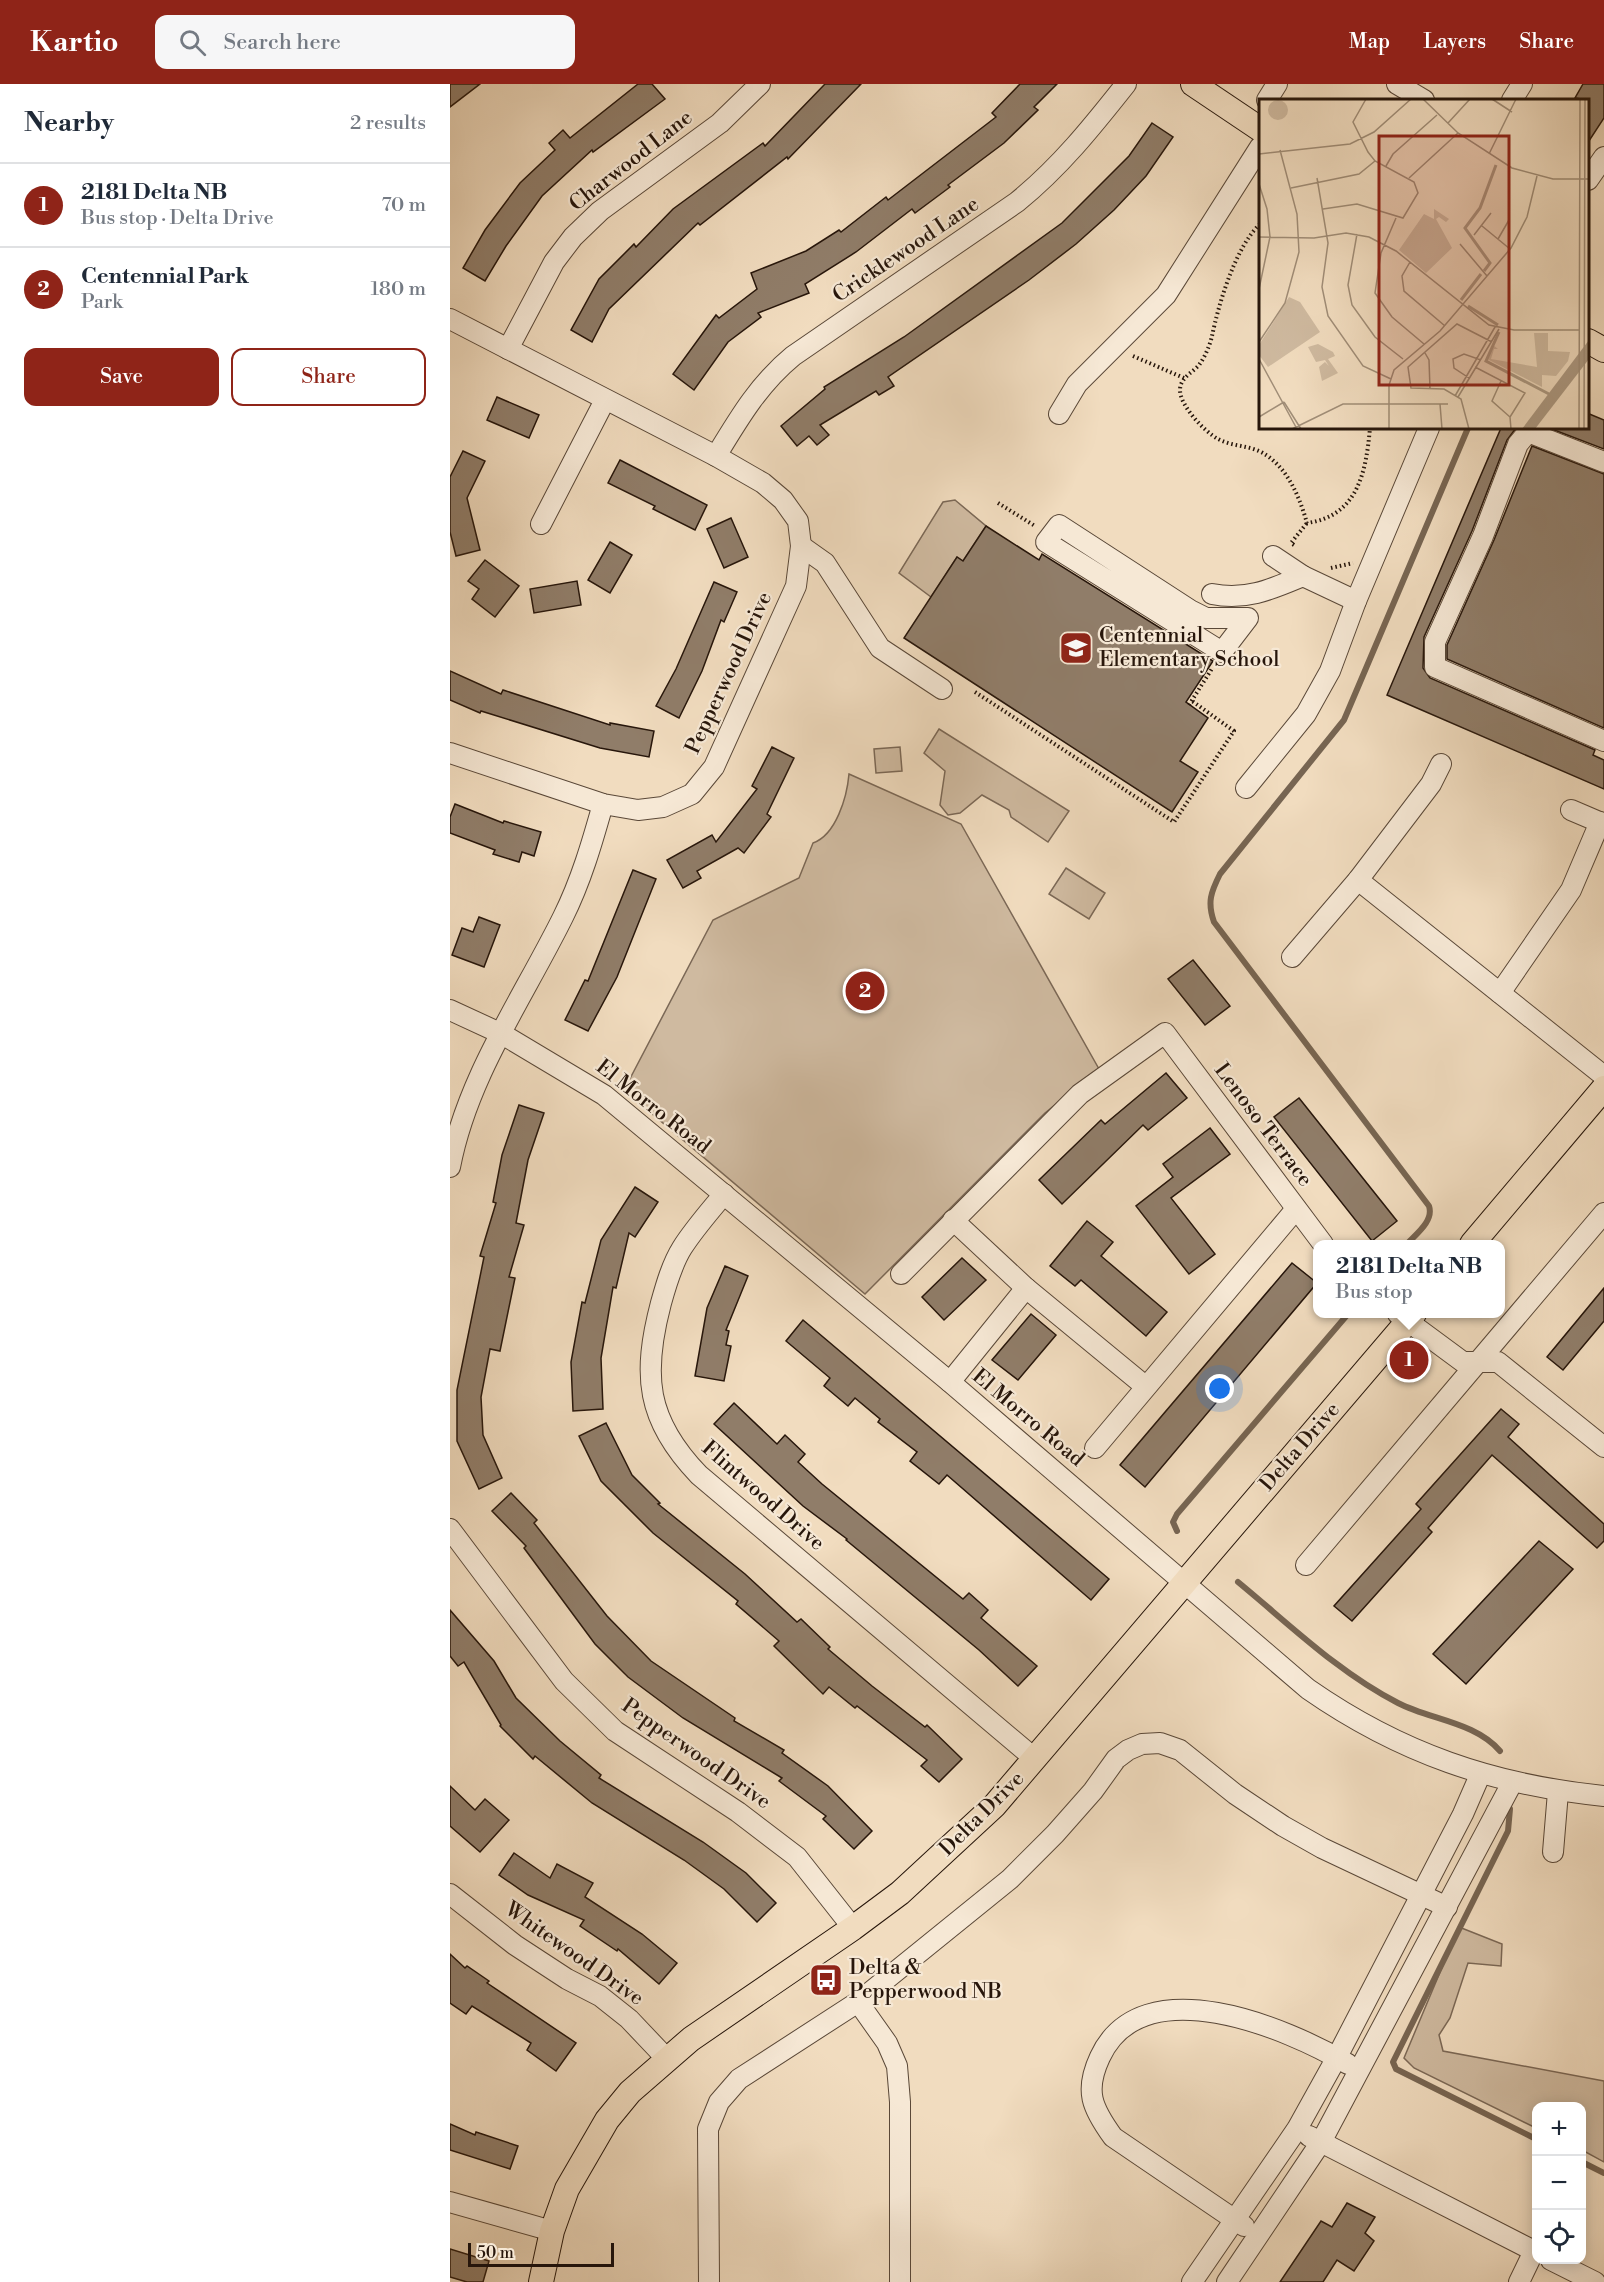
<!DOCTYPE html>
<html lang="en">
<head>
<meta charset="utf-8">
<style>
  body { margin:0; font-family:"Libre Bodoni",serif; background:#f6f6f7; color:#1f2937 }
  .controls { position:absolute; right:18px; bottom:18px; display:grid; overflow:hidden; border-radius:12px; box-shadow:0 3px 15px #0003 }
  .controls button { width:54px; height:54px; display:grid; place-items:center; padding:0; border:0; border-bottom:2px solid #e0e1e3; background:#fff; color:#1f2937; font:30px sans-serif }
  .scale { position:absolute; left:18px; bottom:15px; width:146px; box-sizing:border-box; padding-left:6px; border:3px solid #27160b; border-top:0; font-size:16px; line-height:21px; white-space:nowrap; color:#27160b; -webkit-text-stroke:4px #f6e8d5; paint-order:stroke }
  .you { position:absolute; left:770px; top:1305px; width:21px; height:21px; margin:-15px; border:4px solid #fff; border-radius:50%; background:#1a73e8; box-shadow:0 0 0 9px #1a73e833 }
  .badge { display:grid; place-items:center; width:39px; height:39px; border-radius:50%; background:#8f2418; color:#fff; font-size:20px; font-weight:700 }
  .pin { position:absolute; translate:-50% -50%; border:3px solid #fff; box-shadow:0 2px 6px #0006 }
  .popup { position:absolute; left:863px; top:1156px; width:192px; height:78px; box-sizing:border-box; display:grid; place-content:center; border-radius:12px; background:#fff; filter:drop-shadow(0 2px 4px #0005); font-size:20px; white-space:nowrap; color:#747a83 }
  .popup b { font-size:22px; color:#1f2937 }
  .popup::after { content:''; position:absolute; left:50%; top:100%; margin-left:-12px; border:12px solid transparent; border-top-color:#fff }
  .list { margin:0; padding:0; list-style:none }
  h2 { display:flex; justify-content:space-between; align-items:center; height:78px; margin:0; padding:0 24px; font-size:26px }
  h2 small { font-size:20px; font-weight:400; color:#747a83 }
  .list li { display:grid; grid-template-columns:39px 1fr auto; gap:18px; align-items:center; box-sizing:border-box; height:84px; padding:0 24px; border-top:2px solid #e0e1e3 }
  .list b { display:block; font-size:22px; white-space:nowrap }
  .list p { margin:0; font-size:20px; white-space:nowrap; color:#747a83 }
  .list em { font-size:20px; font-style:normal; color:#747a83 }
  .actions { display:flex; gap:12px; padding:18px 24px }
  .actions a { flex:1; padding:14px 0; border:2px solid #8f2418; border-radius:12px; text-align:center; font-size:21px; color:#8f2418 }
  .actions .main { background:#8f2418; color:#fff }
  .icon { flex:none; width:33px; height:33px; fill:none; stroke:currentColor; stroke-width:2; stroke-linecap:round; stroke-linejoin:round }
  .map { position:relative; flex:none; width:1154px; height:2198px; overflow:hidden }
  header { display:flex; align-items:center; gap:36px; box-sizing:border-box; height:84px; padding:0 30px; background:#8f2418; color:#fff }
  header strong { font-size:28px }
  nav { display:flex; gap:33px; margin-inline-start:auto; font-size:21px }
  .search { width:420px; height:54px; background:#f6f6f7; display:flex; align-items:center; gap:15px; box-sizing:border-box; padding:0 21px; border-radius:12px; color:#747a83; font-size:22px }
  main { display:flex }
  aside { flex:1; background:#fff }
  .map>svg:first-child { display:block }
  .green { fill:#cfbaa0; stroke:#7b6856; stroke-width:1.5 }
  .lines { fill:none; stroke-linecap:round; stroke-linejoin:round }
  .stream { stroke:#776552; stroke-width:6 }
  .building { fill:#907d69; stroke:#27160b; stroke-width:1.5 }
  .minor-casing { stroke:#5a4838; stroke-width:22 }
  .major-casing { stroke:#27160b; stroke-width:26 }
  .path { stroke:#27160b; stroke-width:4; stroke-dasharray:1.5 3; stroke-linecap:butt }
  .minor { stroke:#f6e8d5; stroke-width:20 }
  .major { stroke:#f1dcbf; stroke-width:24 }
  .labels { text-anchor:middle; dominant-baseline:central; stroke-width:4.5; stroke-linejoin:round; paint-order:stroke }
  .street-label { font-size:21px; fill:#27160b; stroke:#f6e8d5 }
  .poi-label { font-size:21px; fill:#27160b; stroke:#f6e8d5; text-anchor:start }
  .inset-river { fill:none; stroke:#ac9982; stroke-width:3 }
  .inset-road { fill:none; stroke:#a08d77; stroke-width:1.5 }
  .view { fill:#8f2418; fill-opacity:0.15; stroke:#8f2418; stroke-width:3 }
  .inset-edge { fill:none; stroke:#27160b; stroke-width:3 }
</style>
</head>
<body>
<header>
<strong>Kartio</strong>
<div class="search"><svg class="icon" aria-label="search" viewBox="0 0 24 24"><circle cx="10" cy="10" r="6"/><path d="M15 15l6 6"/></svg>Search here</div>
<nav><a>Map</a><a>Layers</a><a>Share</a></nav>
</header>
<main>
<aside>
<h2>Nearby<small>2 results</small></h2>
<ul class="list">
<li><span class="badge">1</span><div><b>2181 Delta NB</b><p>Bus stop · Delta Drive</p></div><em>70 m</em></li>
<li><span class="badge">2</span><div><b>Centennial Park</b><p>Park</p></div><em>180 m</em></li>
</ul>
<div class="actions"><a class="main">Save</a><a>Share</a></div>
</aside>
<div class="map">
<svg width="1154" height="2198" viewBox="0 0 1154 2198">
  <rect width="100%" height="100%" fill="#f1dcbf"/>
  <filter id="stains"><feTurbulence type="fractalNoise" baseFrequency=".00333" numOctaves="4"/><feColorMatrix values="0 0 0 0 .2 0 0 0 0 .09 0 0 0 0 .02 0 0 0 .5 -.17"/></filter>
  <radialGradient id="worn" r=".72"><stop offset=".6" stop-color="#630" stop-opacity="0"/><stop offset="1" stop-color="#630" stop-opacity=".3"/></radialGradient>
  <!-- green -->
  <g class="green">
    <polygon points="505,416 536,442 513,477 507,473 481,513 449,489 493,418"/>
    <polygon points="489,645 619,727 598,758 561,733 559,726 532,711 510,729 498,731 490,721 495,687 474,669"/>
    <polygon points="450,663 452,687 426,689 424,665"/>
    <path d="M 399,690 L 511,740 L 649,985 L 595,1029 L 415,1210 L 174,1006 L 263,836 L 349,794 L 363,759 C 386,751 397,713 399,690 Z"/>
    <polygon points="616,784 655,809 639,835 599,810"/>
    <polygon points="1009,1843 1052,1860 1051,1882 1018,1879 1000,1934 989,1951 993,1967 1154,1997 1154,2078 1132,2066 1132,2022 1086,2022 1086,2044 964,1984 954,1974"/>
  </g>
  <g class="lines">
    <!-- stream -->
    <g class="stream">
      <path d="M 957,1160 C 966,1150 984,1137 979,1122 L 764,838 C 757,818 761,808 770,790 L 894,636 L 1018,344"/>
      <polyline points="727,1447 723,1438 727,1430 898,1230"/>
      <path d="M 788,1498 C 839,1540 889,1589 948,1619 C 981,1636 1025,1638 1050,1667"/>
      <polyline points="1060,1725 1058,1747 943,1978 946,1985 1086,2055"/>
      <polyline points="1132,2078 1154,2089"/>
    </g>
  </g>
  <!-- building -->
  <g class="building">
    <polygon points="0,0 30,0 0,23"/>
    <polygon points="188,0 202,0 215,15 143,68 142,66 92,112 56,162 35,197 13,184 35,146 70,99 105,66 99,59 113,46 120,54"/>
    <polygon points="375,0 411,0 338,75 337,73 250,141 248,139 159,225 142,258 121,246 149,195 184,160 186,163 223,125 313,59 315,62"/>
    <polygon points="570,0 607,0 584,23 588,26 554,59 498,101 500,103 465,129 462,125 406,168 355,200 359,209 308,229 311,233 278,258 244,306 223,290 266,231 269,234 307,205 301,189 356,167 389,146 391,148 436,113 438,116 546,33 542,29"/>
    <polygon points="1133,0 1154,0 1154,34 1137,60 1137,16 1125,14"/>
    <polygon points="702,39 723,53 696,92 664,126 626,160 579,196 438,293 444,302 429,311 426,307 370,341 379,351 367,361 359,352 347,362 331,342 375,305 374,303 454,253 612,139 679,72"/>
    <polygon points="47,313 89,331 79,354 37,336"/>
    <polygon points="1137,329 1154,336 1154,365 1099,344 1137,344"/>
    <polygon points="1051,344 1066,344 1057,356 1022,447 974,553 973,584 980,594 1145,666 1143,671 1154,676 1154,705 937,611"/>
    <polygon points="1082,362 1154,390 1154,644 997,575 997,561 1044,456"/>
    <polygon points="13,367 35,377 17,414 30,466 6,472 0,448 0,393"/>
    <polygon points="170,376 257,421 245,446 203,425 205,422 158,399"/>
    <polygon points="281,434 298,473 274,484 257,445"/>
    <polygon points="536,442 589,476 592,470 763,577 736,618 758,634 730,677 748,688 722,728 454,554 507,473 513,477"/>
    <polygon points="160,458 182,471 160,509 138,496"/>
    <polygon points="35,476 69,502 45,533 22,515 29,505 18,497"/>
    <polygon points="127,497 131,521 84,529 80,505"/>
    <polygon points="264,498 287,508 274,538 271,536 252,587 229,634 206,622 226,585"/>
    <polygon points="0,587 51,610 53,606 160,641 160,639 204,647 199,673 150,664 31,627 30,629 0,616"/>
    <polygon points="322,663 344,674 317,730 321,733 294,769 288,764 247,787 251,794 233,804 217,776 262,751 266,758 307,705 302,702"/>
    <polygon points="5,720 53,739 54,737 91,748 84,772 72,768 69,778 43,770 45,766 0,749 0,733"/>
    <polygon points="183,786 206,795 167,893 138,947 115,936 135,896 138,897"/>
    <polygon points="29,833 50,841 34,883 2,871 12,844 23,848"/>
    <polygon points="743,876 780,922 755,941 718,895"/>
    <polygon points="716,989 737,1014 698,1046 693,1041 612,1120 589,1096 651,1036 655,1040"/>
    <polygon points="849,1014 947,1137 922,1157 824,1033"/>
    <polygon points="69,1021 94,1029 78,1076 66,1139 74,1141 59,1193 65,1194 50,1267 40,1265 31,1313 33,1351 52,1394 29,1405 7,1357 7,1306 34,1173 30,1172 46,1119 43,1118 52,1071"/>
    <polygon points="760,1044 780,1070 721,1114 765,1170 739,1190 686,1122 723,1093 713,1080"/>
    <polygon points="185,1103 208,1118 185,1153 179,1149 166,1204 163,1203 151,1274 153,1325 123,1327 121,1278 132,1218 135,1219 151,1156"/>
    <polygon points="637,1137 663,1158 651,1172 717,1228 696,1252 631,1196 625,1202 600,1182"/>
    <polygon points="512,1174 536,1196 494,1236 472,1213"/>
    <polygon points="842,1179 867,1199 695,1403 670,1381"/>
    <polygon points="275,1182 298,1192 276,1246 279,1247 276,1261 281,1262 274,1297 245,1292 257,1224"/>
    <polygon points="1154,1204 1154,1237 1113,1286 1097,1273"/>
    <polygon points="581,1230 606,1251 568,1296 542,1276"/>
    <polygon points="353,1236 659,1495 641,1516 497,1391 489,1400 460,1377 467,1368 428,1338 430,1335 405,1314 398,1322 374,1302 380,1294 336,1257"/>
    <polygon points="284,1319 327,1360 335,1351 355,1370 348,1378 372,1400 513,1515 519,1509 538,1526 531,1534 587,1582 568,1602 529,1566 396,1456 397,1455 353,1422 264,1340"/>
    <polygon points="1051,1325 1069,1340 1058,1353 1154,1440 1154,1457 1147,1464 1042,1371 978,1444 982,1448 902,1537 884,1522 971,1425 966,1420"/>
    <polygon points="156,1339 182,1391 210,1419 208,1420 295,1490 347,1538 351,1535 380,1563 378,1565 422,1602 475,1643 477,1641 512,1675 489,1698 471,1682 477,1676 407,1622 405,1624 379,1603 373,1610 324,1562 329,1557 286,1520 288,1517 203,1449 151,1397 129,1352"/>
    <polygon points="61,1409 87,1436 84,1439 157,1532 201,1577 285,1634 284,1637 334,1666 332,1669 378,1702 422,1747 404,1765 373,1735 376,1732 329,1697 332,1694 233,1634 178,1593 145,1560 74,1464 76,1462 42,1427"/>
    <polygon points="1089,1457 1123,1485 1016,1600 983,1570"/>
    <polygon points="0,1526 44,1577 66,1614 110,1657 151,1691 149,1694 253,1758 296,1789 326,1819 307,1838 274,1805 234,1776 142,1719 85,1672 83,1675 50,1642 51,1641 14,1578 8,1582 0,1572"/>
    <polygon points="0,1702 25,1726 35,1715 59,1736 30,1768 0,1742"/>
    <polygon points="64,1769 100,1794 107,1780 143,1799 135,1813 192,1850 227,1879 209,1900 168,1865 167,1867 130,1842 134,1836 78,1811 49,1791"/>
    <polygon points="0,1870 15,1884 17,1882 39,1897 37,1899 126,1959 106,1987 77,1966 81,1959 22,1922 16,1930 0,1919"/>
    <polygon points="0,2040 25,2051 26,2048 68,2062 60,2085 0,2066"/>
    <polygon points="897,2119 925,2133 915,2149 924,2157 904,2187 887,2176 873,2198 830,2198 871,2137 882,2143"/>
    <polygon points="0,2165 39,2177 33,2198 17,2198 0,2193"/>
  </g>
  <g class="lines">
    <!-- minor casing -->
    <g class="minor-casing">
      <g id="minor">
        <polyline points="947,0 974,16"/>
        <polyline points="817,16 827,0"/>
        <polyline points="1062,16 1072,0"/>
        <polyline points="1138,96 1154,73"/>
        <polyline points="0,235 266,372 313,399 333,416 348,437 351,462 346,502 264,683 242,710 213,723 188,726 153,720 0,669"/>
        <polyline points="58,265 104,178 123,153 150,127 270,39 310,0"/>
        <polyline points="609,330 627,300 716,211 810,63"/>
        <path d="M 266,372 C 289,334 309,300 343,272 L 567,118 C 610,83 642,43 676,0"/>
        <polyline points="1154,378 1078,348 1068,360 1033,452 985,558 985,583 1154,657"/>
        <polyline points="91,440 155,316"/>
        <polygon points="609,441 740,526 756,534 798,534 772,568 596,458"/>
        <polyline points="351,462 375,479 430,564 492,605"/>
        <polyline points="823,472 853,492"/>
        <path d="M 762,510 C 796,517 822,505 853,492 L 906,517"/>
        <polyline points="796,704 856,630 880,587 906,517 979,344"/>
        <polyline points="1121,726 1154,740"/>
        <polyline points="908,796 1154,992"/>
        <polyline points="842,873 908,796 981,700 991,680"/>
        <polyline points="1050,909 1121,806 1150,738"/>
        <path d="M 0,926 L 52,950 L 154,1011 L 500,1298 L 858,1605 C 950,1669 1043,1701 1154,1712"/>
        <path d="M 0,1083 C 17,993 73,914 113,833 C 131,797 142,759 153,720"/>
        <path d="M 274,1110 C 260,1127 244,1145 232,1164 C 222,1180 216,1201 211,1219 C 192,1291 196,1336 249,1391 L 585,1675"/>
        <polyline points="503,1136 576,1204 695,1302"/>
        <polyline points="451,1190 630,1010 715,949 873,1160"/>
        <polyline points="948,1230 1013,1278 1048,1278 1154,1363"/>
        <polyline points="500,1298 576,1204"/>
        <polyline points="645,1364 846,1125"/>
        <polyline points="0,1445 114,1597 165,1647 288,1728 347,1773 403,1844"/>
        <polyline points="856,1481 1154,1129"/>
        <polyline points="1103,1768 1108,1708"/>
        <polyline points="0,1810 65,1861 117,1895 150,1912 179,1935 216,1974"/>
        <polyline points="408,1918 437,1959 447,1982 450,2018 450,2198"/>
        <polyline points="859,2052 1086,2168"/>
        <polyline points="0,2118 102,2147"/>
        <path d="M 794,2142 L 663,2053 C 642,2024 634,2007 650,1973 C 692,1882 837,1944 898,1980"/>
        <polyline points="1101,2176 1145,2198"/>
        <polyline points="259,2198 258,2045 269,2018 289,1995 408,1918 560,1795 605,1750 643,1707 666,1675 678,1666 692,1660 710,1659 730,1666 785,1710 833,1742 872,1764 997,1823"/>
        <polyline points="742,2198 847,2045 887,1973 1013,1730 1030,1691"/>
        <polyline points="777,2198 871,2058 1062,1699"/>
        <polyline points="1069,2198 1084,2167"/>
      </g>
    </g>
    <!-- major casing -->
    <g class="major-casing">
      <g id="major">
        <polyline points="743,0 810,45"/>
        <polyline points="1138,257 1154,266"/>
        <polyline points="1022,1160 1154,1004"/>
        <polyline points="91,2198 102,2147 117,2105 157,2036 180,2008 241,1955 403,1844 450,1809 544,1722 964,1230"/>
      </g>
    </g>
    <!-- path -->
    <g class="path">
      <path d="M 810,140 C 785,164 769,219 762,252 C 760,261 755,273 749,281 C 742,289 730,294 730,306 C 730,322 755,348 768,355 C 785,364 802,360 819,373 C 840,389 850,415 857,439 C 908,432 916,388 920,344"/>
      <polyline points="683,272 734,294"/>
      <polyline points="548,419 585,442"/>
      <polyline points="844,461 841,459 857,439"/>
      <polyline points="881,484 903,479"/>
      <polyline points="525,608 724,738 784,647 742,617"/>
      <polyline points="739,621 763,583"/>
    </g>
    <!-- minor -->
    <use href="#minor" class="minor"/>
    <!-- major -->
    <use href="#major" class="major"/>
  </g>
  <!-- icons -->
  <defs>
    <g id="school-square" transform="scale(1.725)"><rect x="-9" y="-9" width="18" height="18" rx="4" fill="#8f2418" stroke="#f6e8d5"/><path d="M0-5L7-2L0 1L-7-2ZM-4 1L0 2.5L4 1V4Q0 6-4 4Z" fill="#fff"/></g>
    <g id="bus-square" transform="scale(1.725)"><rect x="-9" y="-9" width="18" height="18" rx="4" fill="#8f2418" stroke="#f6e8d5"/><path d="M-5-6H5V4H4V6H2V4H-2V6H-4V4H-5ZM-3.5-4V0h7V-4ZM-3.5 1.2v1.5H-2V1.2ZM2 1.2v1.5H3.5V1.2Z" fill="#fff"/></g>
  </defs>
  <g fill-rule="evenodd">
    <use href="#school-square" x="626" y="564"/>
    <use href="#bus-square" x="376" y="1896"/>
  </g>
  <g class="labels">
    <!-- street labels -->
    <g class="street-label">
      <text transform="translate(181 77) rotate(-38)">Charwood Lane</text>
      <text transform="translate(456 166) rotate(-34)">Cricklewood Lane</text>
      <text transform="translate(279 589) rotate(-65)">Pepperwood Drive</text>
      <text transform="translate(203 1023) rotate(38)">El Morro Road</text>
      <text transform="translate(813 1041) rotate(53)">Lenoso Terrace</text>
      <text transform="translate(578 1334) rotate(40)">El Morro Road</text>
      <text transform="translate(850 1363) rotate(-49)">Delta Drive</text>
      <text transform="translate(313 1412) rotate(41)">Flintwood Drive</text>
      <text transform="translate(246 1670) rotate(35)">Pepperwood Drive</text>
      <text transform="translate(532 1730) rotate(-45)">Delta Drive</text>
      <text transform="translate(124 1870) rotate(35)">Whitewood Drive</text>
    </g>
    <!-- poi labels -->
    <g class="poi-label">
      <text x="649" y="552">Centennial<tspan x="649" dy="24">Elementary School</tspan></text>
      <text x="399" y="1884">Delta &amp;<tspan x="399" dy="24">Pepperwood NB</tspan></text>
    </g>
  </g>
  <!-- overview -->
  <g transform="translate(809 15)">
    <rect width="330" height="330" fill="#f1dcbf"/>
    <path d="M9 11a10 10 0 1 1 20 0a10 10 0 1 1-20 0ZM 175,110 L 190,120 L 187,123 L 180,118 L 177,120 L 193,149 L 167,174 L 140,151 L 165,115 L 175,120 ZM 30,198 L 41,203 L 61,233 L 9,268 L 0,256 L 0,246 ZM 275,234 L 289,234 L 289,252 L 311,253 L 309,262 L 297,277 L 283,276 L 283,288 L 228,260 L 234,246 L 239,250 L 235,250 L 232,260 L 278,268 ZM 59,245 L 74,253 L 76,257 L 69,260 L 79,274 L 63,282 L 60,268 L 66,263 L 70,267 L 66,261 L 57,263 L 49,248 Z" fill="#cfbaa0"/>
    <path d="M 330,241 L 330,260 L 276,330 L 263,330 Z" fill="#ac9982"/>
    <path class="inset-river" d="M 225,172 L 231,164 L 206,129 L 221,109 L 237,66M 202,201 L 222,175M 209,207 L 239,226M 240,233 L 227,262 L 290,295"/>
    <path class="inset-road" d="M 164,0 L 199,34 L 253,69 L 294,80 L 330,80M 233,0 L 253,13M 189,24 L 211,0M 0,55 L 91,45 L 115,33 L 152,0M 230,55 L 257,0M 127,67 L 134,55 L 178,16M 58,79 L 69,144 L 63,188 L 69,217 L 104,267 L 132,280M 150,79 L 199,34M 0,85 L 8,110 L 11,138 L 0,190M 32,89 L 100,75 L 116,62M 64,110 L 98,105 L 144,119 L 159,94 L 155,83 L 116,62 L 109,53 L 94,23 L 107,0M 137,119 L 122,154 L 116,194 L 133,218 L 165,245M 223,127 L 251,150M 98,135 L 89,186 L 93,206 L 116,238 L 144,260M 215,136 L 232,114M 0,138 L 55,139 L 87,134 L 110,138 L 137,152 L 230,226 L 255,231 L 321,231M 239,140 L 250,121M 201,145 L 228,177M 151,163 L 143,177 L 145,192 L 186,227M 0,243 L 26,204 L 40,153 L 38,115 L 21,51M 166,254 L 170,261 L 171,290M 0,260 L 38,330M 216,268 L 266,294 L 251,318M 210,279 L 195,269 L 194,260 L 205,255 L 222,261M 242,282 L 233,302 L 251,318 L 252,330M 196,297 L 236,228M 199,298 L 240,230M 25,303 L 42,330M 181,305 L 183,330M 0,318 L 25,303M 33,330 L 84,305 L 189,305M 130,330 L 130,286 L 135,271 L 181,232 L 252,149 L 268,118 L 278,77M 210,330 L 202,300 L 185,290 L 152,289 L 149,268 L 198,225 L 233,243M 320,330 L 321,0M 325,330 L 326,0"/>
    <path class="view" d="M 120,37 L 250,37 L 250,286 L 120,286 Z"/>
    <rect width="330" height="330" class="inset-edge"/>
  </g>
  <rect width="100%" height="100%" filter="url(#stains)"/>
  <rect width="100%" height="100%" fill="url(#worn)"/>
</svg>
<div class="controls">
<button>+</button>
<button>−</button>
<button><svg class="icon" aria-label="locate" viewBox="0 0 24 24"><circle cx="12" cy="12" r="6"/><path d="M12 2v4M12 18v4M2 12h4M18 12h4"/></svg></button>
</div>
<div class="scale">50 m</div>
<div class="you"></div>
<div class="pin badge" style="left:959px;top:1276px">1</div>
<div class="popup"><b>2181 Delta NB</b>Bus stop</div>
<div class="pin badge" style="left:415px;top:907px">2</div>
</div>
</main>
</body>
</html>
